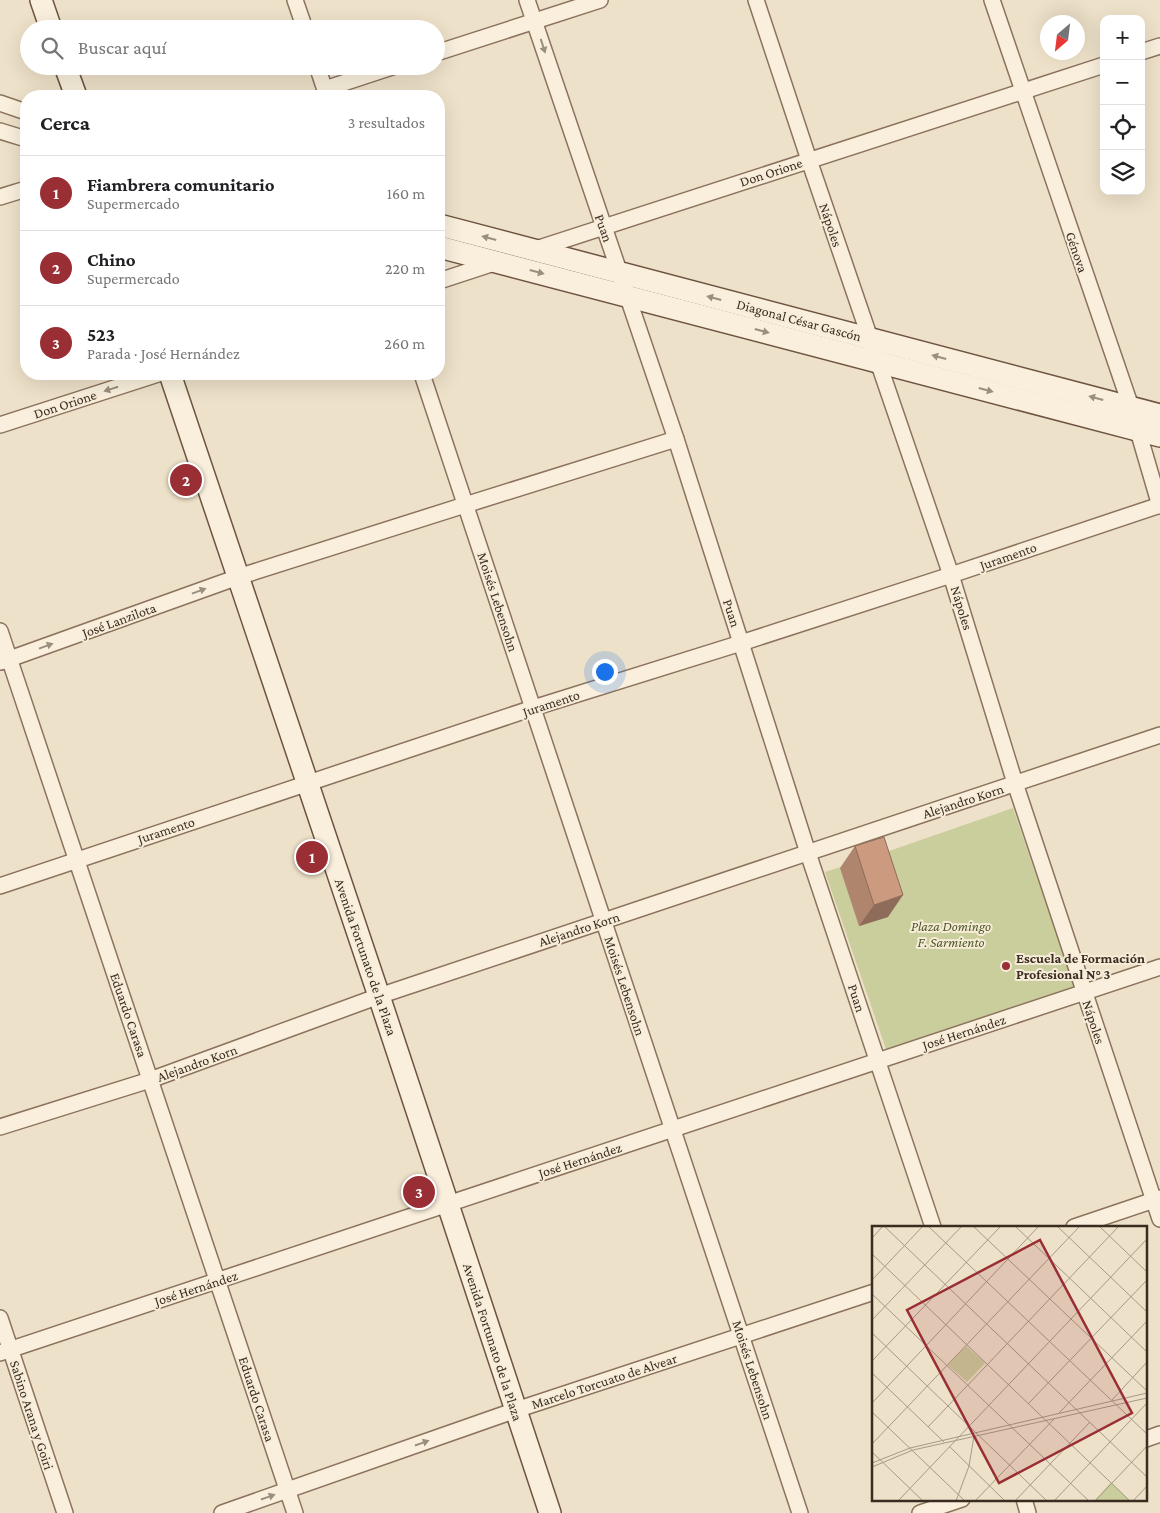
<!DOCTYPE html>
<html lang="es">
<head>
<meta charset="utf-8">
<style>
  body { margin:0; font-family:"Crimson Pro",serif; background:#f2f2f2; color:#202124 }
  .controls { position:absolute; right:15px; top:15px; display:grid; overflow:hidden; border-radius:10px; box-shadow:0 5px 20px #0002 }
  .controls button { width:45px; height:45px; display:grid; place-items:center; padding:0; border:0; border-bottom:1px solid #e0e0e0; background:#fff; color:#202124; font:25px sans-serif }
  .compass { position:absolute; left:1040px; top:15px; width:45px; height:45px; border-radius:50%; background:#fff; box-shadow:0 5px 20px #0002; rotate:208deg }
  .you { position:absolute; left:604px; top:671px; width:18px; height:18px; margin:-12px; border:4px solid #fff; border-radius:50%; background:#1a73e8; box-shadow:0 0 0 8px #1a73e833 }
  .badge { display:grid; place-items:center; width:32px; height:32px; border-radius:50%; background:#992e35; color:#fff; font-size:16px; font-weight:700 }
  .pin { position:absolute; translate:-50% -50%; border:2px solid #fff; box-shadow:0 1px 5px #0006 }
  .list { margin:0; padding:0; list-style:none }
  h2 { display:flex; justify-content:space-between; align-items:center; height:65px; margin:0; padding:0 20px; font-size:21px }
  h2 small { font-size:16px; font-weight:400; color:#757577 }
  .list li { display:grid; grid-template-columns:32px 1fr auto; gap:15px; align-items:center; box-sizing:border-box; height:75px; padding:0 20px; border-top:1px solid #e0e0e0 }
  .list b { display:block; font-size:19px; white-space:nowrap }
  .list p { margin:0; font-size:16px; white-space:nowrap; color:#757577 }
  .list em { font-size:16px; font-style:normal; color:#757577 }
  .icon { flex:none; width:28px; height:28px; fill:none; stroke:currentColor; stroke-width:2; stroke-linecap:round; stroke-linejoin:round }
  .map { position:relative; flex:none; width:1160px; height:1513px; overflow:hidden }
  .search { position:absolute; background:#fff; box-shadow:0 5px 20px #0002; left:20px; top:20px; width:425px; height:55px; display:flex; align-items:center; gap:12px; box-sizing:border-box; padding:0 18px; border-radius:28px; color:#757577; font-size:19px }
  .panel { position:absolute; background:#fff; box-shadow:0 5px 20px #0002; left:20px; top:90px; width:425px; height:290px; border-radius:20px }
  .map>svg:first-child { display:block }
  .green { fill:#cacd9c }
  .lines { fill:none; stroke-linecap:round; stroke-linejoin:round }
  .street-casing { stroke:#8b735d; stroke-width:18 }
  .secondary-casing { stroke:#6d5440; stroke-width:24 }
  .street { stroke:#f9efdc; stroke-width:15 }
  .secondary { stroke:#f9efdc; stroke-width:21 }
  .wall { fill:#af856d }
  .shaded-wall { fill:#8f6c59 }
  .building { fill:#cc9b7f; stroke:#8f6c59 }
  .oneway { fill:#9a8e7e }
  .poi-dot { fill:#992e35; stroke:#f6ecd8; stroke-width:2 }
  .labels { text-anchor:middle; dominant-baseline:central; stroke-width:4; stroke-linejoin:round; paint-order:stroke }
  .street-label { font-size:14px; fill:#3b2c21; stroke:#f6ecd8 }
  .park-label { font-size:14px; font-style:italic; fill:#4e5828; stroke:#f6ecd8 }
  .poi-label { font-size:14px; font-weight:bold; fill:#3b2c21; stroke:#f6ecd8; text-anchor:start }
  .inset-road { fill:none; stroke:#a69986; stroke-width:1 }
  .view { fill:#992e35; fill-opacity:0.15; stroke:#992e35; stroke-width:2.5 }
  .inset-edge { fill:none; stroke:#3b2c21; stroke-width:2.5 }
</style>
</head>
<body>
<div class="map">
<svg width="1160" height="1513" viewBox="0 0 1160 1513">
  <rect width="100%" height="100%" fill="#eee1c9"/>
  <!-- green -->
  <polygon class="green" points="1013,808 1077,994 889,1058 825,872 869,858"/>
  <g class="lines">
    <!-- street casing -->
    <g class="street-casing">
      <g id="street">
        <polyline points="295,0 305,29"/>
        <polyline points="527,0 676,439 808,853 933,1227"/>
        <polyline points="756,0 809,160 951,575 1015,783 1160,1219"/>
        <polyline points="992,0 1131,407 1160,506"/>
        <polyline points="1141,52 1160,46"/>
        <polyline points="436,53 600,0"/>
        <polyline points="317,66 327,96"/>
        <polyline points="325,89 395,66"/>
        <polyline points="0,103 26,112"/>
        <polyline points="0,131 26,139"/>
        <polyline points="0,197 26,189"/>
        <polyline points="533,250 1104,65"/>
        <polyline points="439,281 497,262"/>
        <polyline points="422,374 800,1513"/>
        <polyline points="0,425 158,374"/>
        <polyline points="0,631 295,1513"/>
        <polyline points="1,662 238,577 465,505 676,439"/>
        <polyline points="0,886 533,708 741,643 951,575 1160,505"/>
        <polyline points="0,1127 150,1080 379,996 1160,735"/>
        <polyline points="1074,1227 1160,1198"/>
        <polyline points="0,1318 65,1513"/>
        <polyline points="0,1353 1160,967"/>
        <polyline points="1146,1439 1160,1434"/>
        <polyline points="1024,1499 1028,1513"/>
        <polyline points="222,1513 516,1410 874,1292"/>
        <polyline points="920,1513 962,1499"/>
      </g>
    </g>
    <!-- secondary casing -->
    <g class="secondary-casing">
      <g id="secondary">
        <polyline points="41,0 51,29"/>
        <polyline points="65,66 76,96"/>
        <polyline points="439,225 1160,415"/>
        <polyline points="439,247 1160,436"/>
        <polyline points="170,374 379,996 550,1513"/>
      </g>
    </g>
    <!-- street -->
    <use href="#street" class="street"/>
    <!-- secondary -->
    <use href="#secondary" class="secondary"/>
  </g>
  <!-- wall -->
  <polygon class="wall" points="855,846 888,917 859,926 840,868"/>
  <!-- shaded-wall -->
  <polygon class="shaded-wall" points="903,895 888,917 859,926 874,905"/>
  <!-- building -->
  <polygon class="building" points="884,837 903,895 874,905 855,846"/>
  <!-- one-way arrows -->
  <defs><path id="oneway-solid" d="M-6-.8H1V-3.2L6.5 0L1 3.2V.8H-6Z" transform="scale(1.25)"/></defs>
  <g class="oneway">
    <use href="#oneway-solid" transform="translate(543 46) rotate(72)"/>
    <use href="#oneway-solid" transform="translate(489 238) rotate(-165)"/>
    <use href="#oneway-solid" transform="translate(537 272) rotate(15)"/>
    <use href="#oneway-solid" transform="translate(714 298) rotate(-165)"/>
    <use href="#oneway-solid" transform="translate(762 331) rotate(15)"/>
    <use href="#oneway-solid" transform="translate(939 357) rotate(-165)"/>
    <use href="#oneway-solid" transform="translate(111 389) rotate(162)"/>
    <use href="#oneway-solid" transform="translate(986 390) rotate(15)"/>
    <use href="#oneway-solid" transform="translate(1096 398) rotate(-165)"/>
    <use href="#oneway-solid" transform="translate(199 591) rotate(-20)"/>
    <use href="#oneway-solid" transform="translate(46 646) rotate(-20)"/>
    <use href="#oneway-solid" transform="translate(422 1443) rotate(-19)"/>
    <use href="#oneway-solid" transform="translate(268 1497) rotate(-19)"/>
  </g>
  <!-- markers -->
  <circle class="poi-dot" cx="1006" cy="966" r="5"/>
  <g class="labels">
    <!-- street labels -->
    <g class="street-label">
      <text transform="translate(771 172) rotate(-18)">Don Orione</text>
      <text transform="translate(831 225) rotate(71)">Nápoles</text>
      <text transform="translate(604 228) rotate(70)">Puan</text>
      <text transform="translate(1077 252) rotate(71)">Génova</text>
      <text transform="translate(799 320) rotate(15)">Diagonal César Gascón</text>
      <text transform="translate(65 404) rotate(-18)">Don Orione</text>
      <text transform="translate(1008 556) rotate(-19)">Juramento</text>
      <text transform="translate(498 602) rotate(72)">Moisés Lebensohn</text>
      <text transform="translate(962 608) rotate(73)">Nápoles</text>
      <text transform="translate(732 613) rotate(72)">Puan</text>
      <text transform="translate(119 620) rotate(-20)">José Lanzilota</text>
      <text transform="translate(551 703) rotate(-18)">Juramento</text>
      <text transform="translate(963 801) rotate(-18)">Alejandro Korn</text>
      <text transform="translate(166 830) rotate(-18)">Juramento</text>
      <text transform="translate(579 929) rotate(-18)">Alejandro Korn</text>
      <text transform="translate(366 957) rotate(71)">Avenida Fortunato de la Plaza</text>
      <text transform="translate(625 986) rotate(72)">Moisés Lebensohn</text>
      <text transform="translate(857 998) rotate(72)">Puan</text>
      <text transform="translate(129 1015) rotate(71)">Eduardo Carasa</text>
      <text transform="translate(1094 1022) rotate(72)">Nápoles</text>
      <text transform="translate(964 1032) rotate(-18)">José Hernández</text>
      <text transform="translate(197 1063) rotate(-20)">Alejandro Korn</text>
      <text transform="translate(580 1160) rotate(-18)">José Hernández</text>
      <text transform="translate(196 1288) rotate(-18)">José Hernández</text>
      <text transform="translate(493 1342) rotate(72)">Avenida Fortunato de la Plaza</text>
      <text transform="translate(753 1370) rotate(72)">Moisés Lebensohn</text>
      <text transform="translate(604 1381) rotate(-18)">Marcelo Torcuato de Alvear</text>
      <text transform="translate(257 1399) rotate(72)">Eduardo Carasa</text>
      <text transform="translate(32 1415) rotate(72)">Sabino Arana y Goiri</text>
    </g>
    <!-- park labels -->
    <g class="park-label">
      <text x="951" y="926">Plaza Domingo<tspan x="951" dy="16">F. Sarmiento</tspan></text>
    </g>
    <!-- poi labels -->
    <g class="poi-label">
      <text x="1016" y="958">Escuela de Formación<tspan x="1016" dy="16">Profesional N° 3</tspan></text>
    </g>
  </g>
  <!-- overview -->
  <g transform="translate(872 1226)">
    <rect width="275" height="275" fill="#eee1c9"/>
    <path d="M 94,120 L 113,137 L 95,156 L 76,139 ZM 239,256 L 258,275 L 222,275 Z" fill="#cacd9c"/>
    <path class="inset-road" d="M 12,0 L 275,251M 56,0 L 275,208M 101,0 L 275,165M 143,0 L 275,126M 185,0 L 275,86M 227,0 L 275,46M 0,12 L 11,0M 0,28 L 258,275M 0,54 L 51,0M 0,68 L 217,275M 0,94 L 90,0M 0,107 L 175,275M 0,135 L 129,0M 0,147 L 72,216M 240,174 L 275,136M 0,177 L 167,0M 156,178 L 275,54M 0,186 L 93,275M 187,187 L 275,95M 56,201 L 247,0M 0,218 L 208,0M 77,220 L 133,275M 0,226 L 51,275M 0,237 L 38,222 L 275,167M 0,241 L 41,224 L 275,172M 26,275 L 275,13M 84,275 L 97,240 L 102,210M 103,275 L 183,192M 143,275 L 218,196M 182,275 L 275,177M 223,275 L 275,220M 261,275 L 275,260"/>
    <path class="view" d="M 168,14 L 260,187 L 127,257 L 35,84 Z"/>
    <rect width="275" height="275" class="inset-edge"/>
  </g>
</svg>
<div class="controls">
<button>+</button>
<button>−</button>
<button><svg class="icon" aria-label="locate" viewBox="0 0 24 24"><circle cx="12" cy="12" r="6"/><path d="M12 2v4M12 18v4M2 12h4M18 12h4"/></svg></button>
<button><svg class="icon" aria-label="layers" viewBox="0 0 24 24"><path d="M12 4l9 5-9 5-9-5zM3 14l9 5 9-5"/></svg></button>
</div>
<svg class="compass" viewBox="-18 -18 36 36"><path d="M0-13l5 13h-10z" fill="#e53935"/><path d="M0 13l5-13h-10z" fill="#757577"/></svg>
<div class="you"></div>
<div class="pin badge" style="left:312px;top:857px">1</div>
<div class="pin badge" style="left:186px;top:480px">2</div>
<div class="pin badge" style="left:419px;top:1192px">3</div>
<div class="search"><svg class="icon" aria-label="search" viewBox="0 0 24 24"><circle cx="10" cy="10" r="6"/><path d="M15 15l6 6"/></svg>Buscar aquí</div>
<section class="panel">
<h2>Cerca<small>3 resultados</small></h2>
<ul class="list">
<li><span class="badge">1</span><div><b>Fiambrera comunitario</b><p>Supermercado</p></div><em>160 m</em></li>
<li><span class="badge">2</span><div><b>Chino</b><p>Supermercado</p></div><em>220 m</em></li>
<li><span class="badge">3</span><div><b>523</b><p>Parada · José Hernández</p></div><em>260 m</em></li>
</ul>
</section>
</div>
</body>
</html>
